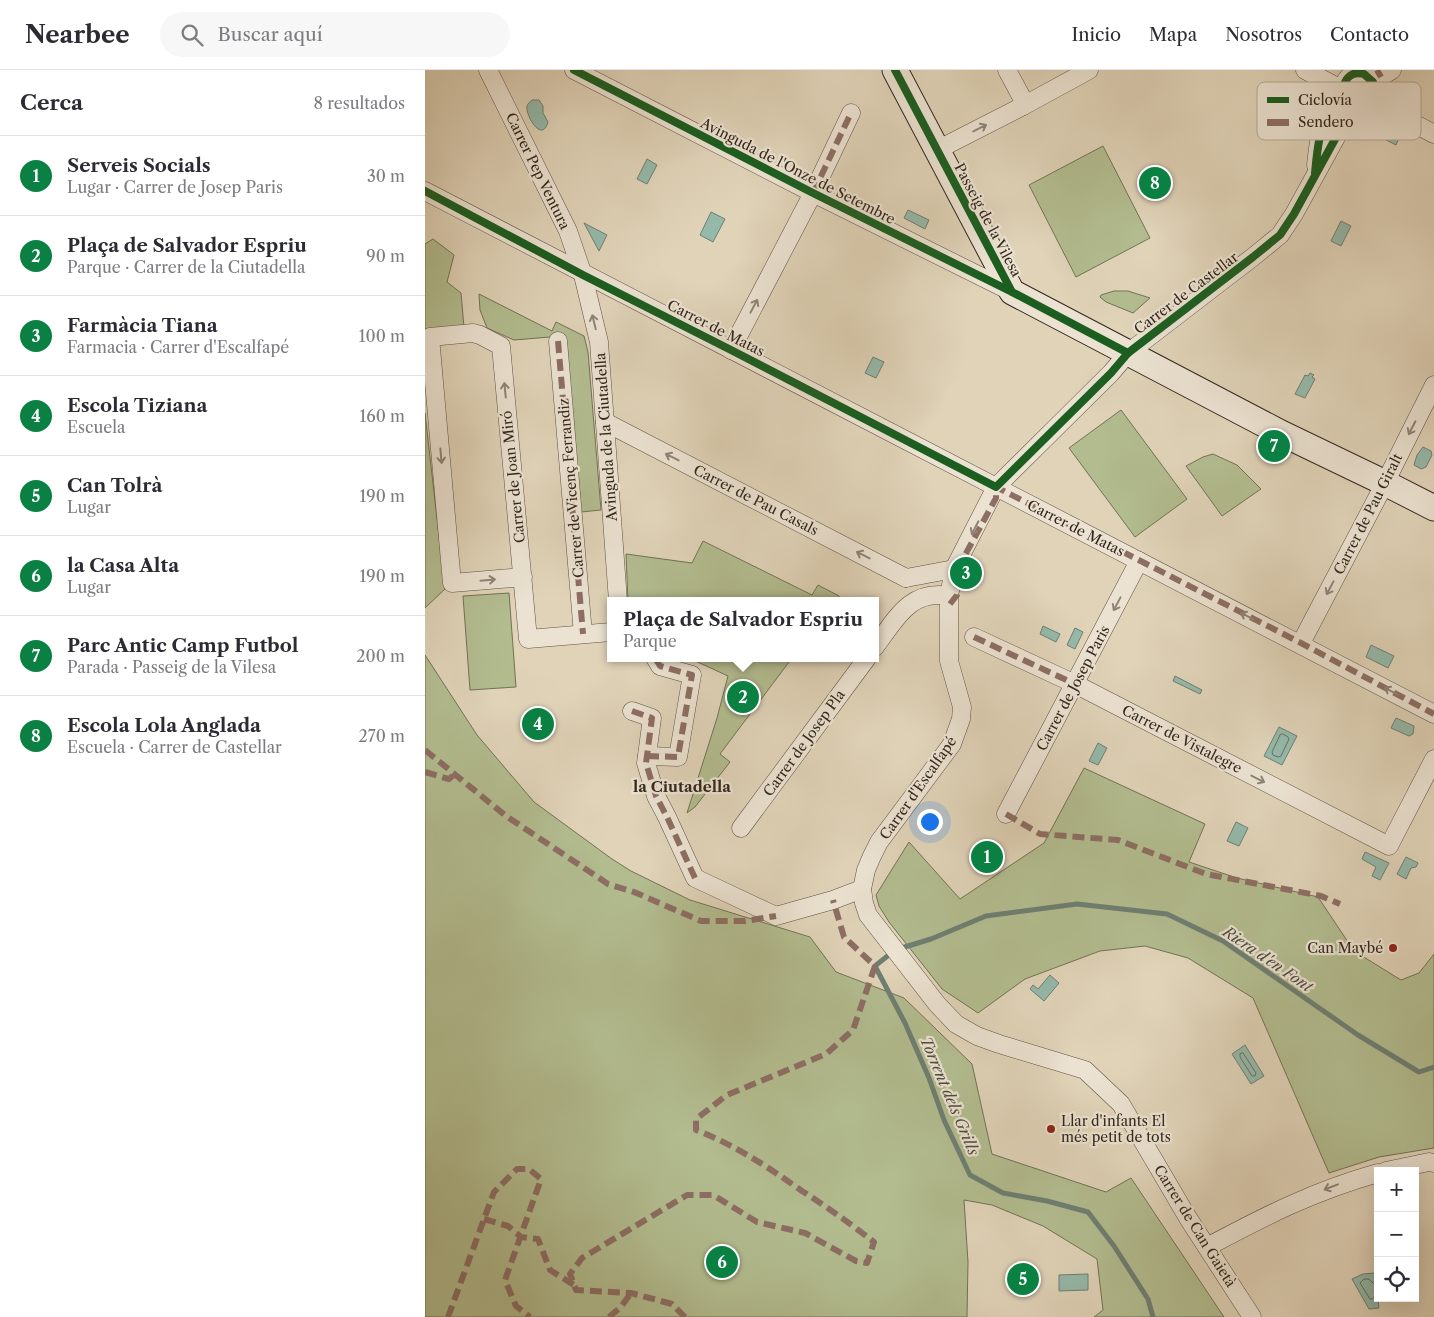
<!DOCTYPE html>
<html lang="es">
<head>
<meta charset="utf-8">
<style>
  body { margin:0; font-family:"Libre Caslon Text",serif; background:#f7f7f7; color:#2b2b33 }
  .controls { position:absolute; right:15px; bottom:15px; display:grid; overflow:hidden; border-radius:0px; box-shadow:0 5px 20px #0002 }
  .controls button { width:45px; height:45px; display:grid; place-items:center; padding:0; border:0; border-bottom:1px solid #e1e1e2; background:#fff; color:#2b2b33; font:25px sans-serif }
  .you { position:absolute; left:504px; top:751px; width:18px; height:18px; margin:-12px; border:4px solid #fff; border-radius:50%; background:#1a73e8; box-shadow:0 0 0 8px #1a73e833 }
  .badge { display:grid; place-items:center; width:32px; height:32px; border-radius:50%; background:#0b8043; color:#fff; font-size:16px; font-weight:700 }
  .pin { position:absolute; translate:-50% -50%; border:2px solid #fff; box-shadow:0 1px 5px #0006 }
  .popup { position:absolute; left:182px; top:527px; width:272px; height:65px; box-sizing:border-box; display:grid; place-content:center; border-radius:0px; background:#fff; filter:drop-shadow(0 1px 4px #0005); font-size:16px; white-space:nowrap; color:#7c7c81 }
  .popup b { font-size:19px; color:#2b2b33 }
  .popup::after { content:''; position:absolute; left:50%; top:100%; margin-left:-10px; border:10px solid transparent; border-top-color:#fff }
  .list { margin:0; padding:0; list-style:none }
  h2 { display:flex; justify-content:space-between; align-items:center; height:65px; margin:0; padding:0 20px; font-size:21px }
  h2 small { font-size:16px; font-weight:400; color:#7c7c81 }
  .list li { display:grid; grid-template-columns:32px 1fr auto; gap:15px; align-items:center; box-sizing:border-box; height:80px; padding:0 20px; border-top:1px solid #e1e1e2 }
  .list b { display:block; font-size:19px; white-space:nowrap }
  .list p { margin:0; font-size:16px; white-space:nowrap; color:#7c7c81 }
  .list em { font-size:16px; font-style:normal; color:#7c7c81 }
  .icon { flex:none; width:28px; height:28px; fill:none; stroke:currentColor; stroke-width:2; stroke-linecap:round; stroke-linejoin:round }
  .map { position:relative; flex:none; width:1009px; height:1247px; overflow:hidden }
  header { display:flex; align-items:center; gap:30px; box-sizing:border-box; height:70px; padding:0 25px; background:#fff; border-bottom:1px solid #e1e1e2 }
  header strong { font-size:24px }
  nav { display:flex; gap:28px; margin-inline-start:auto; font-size:18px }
  .search { width:350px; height:45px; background:#f7f7f7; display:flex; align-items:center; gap:12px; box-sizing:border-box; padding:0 18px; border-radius:28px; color:#7c7c81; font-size:19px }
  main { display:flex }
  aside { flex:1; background:#fff }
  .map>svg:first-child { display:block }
  .green { fill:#b2bc8f; stroke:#727256 }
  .water { fill:#95b9aa; stroke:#6e7f72 }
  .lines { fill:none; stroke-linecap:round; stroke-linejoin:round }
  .shore { stroke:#647064; stroke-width:1 }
  .stream { stroke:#6e7f72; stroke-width:5 }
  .street-casing { stroke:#5e5244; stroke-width:19 }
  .secondary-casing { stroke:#33271d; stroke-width:27 }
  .street { stroke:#ebe2d1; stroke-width:18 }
  .secondary { stroke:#ebe2d1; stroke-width:25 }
  .quiet { stroke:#8d6e63; stroke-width:6; stroke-dasharray:12 6; stroke-linecap:butt }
  .cycleway-casing { stroke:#ebe2d1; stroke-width:11 }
  .cycleway { stroke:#1b5e20; stroke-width:8 }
  .oneway { stroke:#8f8477 }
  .poi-dot { fill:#8f2418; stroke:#ebe2d1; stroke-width:2 }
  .labels { text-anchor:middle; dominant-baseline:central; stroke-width:4.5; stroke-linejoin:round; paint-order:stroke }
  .street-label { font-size:14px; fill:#33271d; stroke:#ebe2d1 }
  .poi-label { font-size:14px; fill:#33271d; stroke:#ebe2d1; text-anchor:end }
  .neighbourhood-label { font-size:15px; font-weight:bold; fill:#33271d; stroke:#ebe2d1 }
  .water-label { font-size:15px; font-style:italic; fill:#4c4c40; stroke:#ebe2d1 }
  .key { fill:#ebe2d1; stroke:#b4aa9b; stroke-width:1 }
  .key-label { font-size:14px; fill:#33271d }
</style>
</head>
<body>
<header>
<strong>Nearbee</strong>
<div class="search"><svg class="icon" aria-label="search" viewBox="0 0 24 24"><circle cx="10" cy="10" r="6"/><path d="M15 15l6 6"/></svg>Buscar aquí</div>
<nav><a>Inicio</a><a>Mapa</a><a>Nosotros</a><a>Contacto</a></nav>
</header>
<main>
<aside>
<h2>Cerca<small>8 resultados</small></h2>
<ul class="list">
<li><span class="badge">1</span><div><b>Serveis Socials</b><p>Lugar · Carrer de Josep Paris</p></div><em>30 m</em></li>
<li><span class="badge">2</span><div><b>Plaça de Salvador Espriu</b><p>Parque · Carrer de la Ciutadella</p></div><em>90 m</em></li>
<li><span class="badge">3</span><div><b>Farmàcia Tiana</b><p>Farmacia · Carrer d'Escalfapé</p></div><em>100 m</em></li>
<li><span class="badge">4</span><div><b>Escola Tiziana</b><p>Escuela</p></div><em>160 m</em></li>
<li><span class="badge">5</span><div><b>Can Tolrà</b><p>Lugar</p></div><em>190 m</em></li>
<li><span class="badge">6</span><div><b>la Casa Alta</b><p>Lugar</p></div><em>190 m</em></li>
<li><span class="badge">7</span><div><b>Parc Antic Camp Futbol</b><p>Parada · Passeig de la Vilesa</p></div><em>200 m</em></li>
<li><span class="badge">8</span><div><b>Escola Lola Anglada</b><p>Escuela · Carrer de Castellar</p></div><em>270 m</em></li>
</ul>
</aside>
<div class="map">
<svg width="1009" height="1247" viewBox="0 0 1009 1247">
  <rect width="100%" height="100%" fill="#e0d3b8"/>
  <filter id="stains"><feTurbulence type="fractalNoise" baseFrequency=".004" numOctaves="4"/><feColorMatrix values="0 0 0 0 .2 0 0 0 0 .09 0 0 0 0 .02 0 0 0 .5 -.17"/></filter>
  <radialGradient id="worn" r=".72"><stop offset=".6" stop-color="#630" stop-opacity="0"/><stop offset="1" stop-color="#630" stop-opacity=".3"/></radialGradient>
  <!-- green -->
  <g class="green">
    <polygon points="678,76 725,168 651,207 604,115"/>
    <polygon points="8,169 29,185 22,212 36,223 39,257 0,262 0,174"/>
    <polygon points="689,221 703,221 725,228 708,243 681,232 675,227 676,225"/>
    <polygon points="54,224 127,261 131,252 159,266 163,282 176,440 156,442 137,266 89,270 62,258 55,240"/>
    <polygon points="696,340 762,429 710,467 644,378"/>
    <polygon points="0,343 20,519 0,538"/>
    <polygon points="788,384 812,395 836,419 797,446 761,396 778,387"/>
    <polygon points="278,471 387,525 393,515 414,526 415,531 203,531 201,484 267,493"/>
    <polygon points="84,523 91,617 45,620 38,526"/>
    <polygon points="0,585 52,665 109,732 187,789 206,801 265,830 385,867 411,902 479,928 547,994 567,1084 681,1122 706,1108 799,1247 669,1247 678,1240 672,1189 618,1156 567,1135 539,1130 543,1192 542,1247 0,1247"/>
    <polygon points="264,588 367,588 295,684 305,692 270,737 262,743 292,648 303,606"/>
    <polygon points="659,698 780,754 764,792 812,808 893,827 929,881 976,910 994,903 1009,884 1009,1078 954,1087 904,1103 828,928 763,888 720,876 675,881 600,909 553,943 517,919 464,852 454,836 451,825 484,772 535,829 619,773"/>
  </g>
  <!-- water -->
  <g class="water">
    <path d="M 107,30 L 114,30 L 118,36 L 118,43 L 123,52 C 117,74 100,45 102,36 C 103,33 105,32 107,30 Z"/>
    <polygon points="941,48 975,66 971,75 937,58"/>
    <polygon points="222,89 232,95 222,114 212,109"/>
    <polygon points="483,140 504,150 500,159 479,148"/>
    <polygon points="286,142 300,149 288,172 275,165"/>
    <polygon points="916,151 926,156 916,176 906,171"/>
    <polygon points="159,153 182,165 174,181"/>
    <polygon points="448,287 459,292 451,308 440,303"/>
    <polygon points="885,303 889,305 887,307 890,309 880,328 870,324 880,305 883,306"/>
    <polygon points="998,377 1006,381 1007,385 1001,397 996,399 989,395 992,385"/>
    <polygon points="618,556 635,564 631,572 615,564"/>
    <polygon points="650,558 658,562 650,579 642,575"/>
    <polygon points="946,575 969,586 963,598 941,587"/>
    <polygon points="750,606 777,620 775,624 748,611"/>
    <polygon points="971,648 989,656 988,664 984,666 966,658"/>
    <polygon points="854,657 872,666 857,695 839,686"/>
    <polygon points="673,673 682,678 673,695 664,691"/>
    <polygon points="811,752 823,758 814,776 802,771"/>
    <polygon points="940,782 964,793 955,810 947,806 951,797 937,789"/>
    <polygon points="981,787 993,793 991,797 986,798 981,809 972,804"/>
    <polygon points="625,905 634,913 619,931 605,919 608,915 613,919"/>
    <polygon points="820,975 839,1006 826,1014 807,984"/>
    <polygon points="950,1203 954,1238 944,1239 927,1209 938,1204"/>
    <polygon points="663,1204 663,1220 634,1221 634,1205"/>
  </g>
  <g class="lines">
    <!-- shore -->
    <g class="shore">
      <polygon points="858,664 863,667 864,669 856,686 853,687 848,685 847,682 855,665"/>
      <polygon points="818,983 831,1003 830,1006 827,1006 815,987 815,984"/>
      <polyline points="953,1214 948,1213 944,1209 939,1209 935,1213 945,1229 947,1229 953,1223"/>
    </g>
    <!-- stream -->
    <polyline class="stream" points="728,1247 723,1229 689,1176 663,1142 622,1131 578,1123 545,1105 519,1050 504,1008 480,953 450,896 470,880 506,869 561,846 652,834 742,844 798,871 933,965 994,1002 1009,997"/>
    <!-- street casing -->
    <g class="street-casing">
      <g id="street">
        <polyline points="63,0 143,161 158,205 174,272 193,531"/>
        <polyline points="149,0 388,123 587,222"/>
        <polyline points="880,0 918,20"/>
        <circle cx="934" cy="18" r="15"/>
        <polyline points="948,12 967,0"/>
        <polyline points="945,28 958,37 1009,64"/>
        <polyline points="598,36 664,0"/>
        <polyline points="512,80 598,36 597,28 582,0"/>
        <path d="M 891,95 C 893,77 895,55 906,38 C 909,33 915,29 919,24"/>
        <path d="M 0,121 C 335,298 674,467 1009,644"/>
        <polyline points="133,271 158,564"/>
        <polyline points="306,280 388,123 426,43"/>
        <polyline points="180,352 481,508"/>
        <polyline points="98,507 27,513 5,267 48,263 55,265 76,276 103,569 186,562"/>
        <polyline points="481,508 529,499"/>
        <polyline points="549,567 650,614 964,776 1009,689"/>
        <polyline points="876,573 960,413 1009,315"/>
        <path d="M 450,577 C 471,549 485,519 524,526"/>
        <polyline points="207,641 227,648 221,693 231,726 242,747 270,808 351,846 408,830 437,819"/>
        <polyline points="222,686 253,687 267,605 235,596 230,588"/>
        <polyline points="581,744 714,491"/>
        <polyline points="316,758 442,588"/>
        <polyline points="961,1101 1004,1092 1009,1093"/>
        <path d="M 782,1177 C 840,1146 889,1121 953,1103"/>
        <polyline points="827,1247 763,1148 696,1034 660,1000 574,974 552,966 531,954 512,934 443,845 439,833 437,819 441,800 447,786 454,772 527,674 536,649 537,637 524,591 524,526 529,499 571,417 686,303 703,283 828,187 855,165 869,144 920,51 928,32"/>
      </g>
    </g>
    <!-- secondary casing -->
    <g class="secondary-casing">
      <polyline id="secondary" points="470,0 587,222 856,363 960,413 1009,438"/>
    </g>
    <!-- street -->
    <use href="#street" class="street"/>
    <!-- secondary -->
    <use href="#secondary" class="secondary"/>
    <!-- quiet -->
    <g class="quiet">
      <polyline points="952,0 956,7"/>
      <polyline points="388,123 426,43"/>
      <polyline points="133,271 158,564"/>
      <polyline points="525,534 532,525 534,507 539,487 571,428 571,417 876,573 1009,644"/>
      <polyline points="549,567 650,614"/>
      <polyline points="207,641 227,648 221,693 231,726 242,747 270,808"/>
      <polyline points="0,680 81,746 183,814 209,822 276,851 320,851 351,846"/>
      <polyline points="222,686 253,687 267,605 235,596 230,588"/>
      <polyline points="0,702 24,709 30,704"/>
      <polyline points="581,744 615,764 693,770 781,804 896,826 915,834"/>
      <polyline points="59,1149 83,1156 96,1167 113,1169 125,1200 149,1215"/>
      <polyline points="23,1247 69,1122 92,1099 104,1099 116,1109 80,1210 91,1236 105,1247"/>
      <polyline points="184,1247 196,1237 206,1223"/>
      <path d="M 260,1247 L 247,1234 L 206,1223 L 151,1220 L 145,1204 L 157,1188 L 262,1125 L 288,1125 L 332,1152 L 380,1163 L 431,1191 L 442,1193 L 449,1172 C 426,1154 402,1137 377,1121 C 343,1097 310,1075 271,1060 L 271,1049 L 302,1025 L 401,984 L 428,960 L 450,896 L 419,867 L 408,830"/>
    </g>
    <!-- cycleway casing -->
    <g class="cycleway-casing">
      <g id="cycleway">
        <polyline points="149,0 388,123 587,222"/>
        <polyline points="470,0 587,222 703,283"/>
        <path d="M 0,121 L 158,205 L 306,280 L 571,417 L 686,303 L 703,283 L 828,187 L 855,165 L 869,144 L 920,51 L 928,32 C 942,35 951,25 948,12 L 939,4 C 925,0 917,11 919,24 C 915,29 909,33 906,38 C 894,57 892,82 890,103"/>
      </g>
    </g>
    <!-- cycleway -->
    <use href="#cycleway" class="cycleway"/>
  </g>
  <!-- one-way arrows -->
  <defs><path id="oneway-shaft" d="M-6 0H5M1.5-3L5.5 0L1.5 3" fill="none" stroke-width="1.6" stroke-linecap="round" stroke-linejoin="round" transform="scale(1.25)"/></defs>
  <g class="oneway">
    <use href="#oneway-shaft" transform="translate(555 58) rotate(-27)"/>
    <use href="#oneway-shaft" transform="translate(329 236) rotate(-62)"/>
    <use href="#oneway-shaft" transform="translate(169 252) rotate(-104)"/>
    <use href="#oneway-shaft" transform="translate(80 320) rotate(-96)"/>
    <use href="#oneway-shaft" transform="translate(987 358) rotate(117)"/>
    <use href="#oneway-shaft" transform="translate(16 386) rotate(85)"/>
    <use href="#oneway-shaft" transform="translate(247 387) rotate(-153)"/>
    <use href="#oneway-shaft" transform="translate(550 458) rotate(117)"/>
    <use href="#oneway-shaft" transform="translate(438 485) rotate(-153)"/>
    <use href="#oneway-shaft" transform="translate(63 510) rotate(-5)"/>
    <use href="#oneway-shaft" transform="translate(905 518) rotate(118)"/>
    <use href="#oneway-shaft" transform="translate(692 534) rotate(118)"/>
    <use href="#oneway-shaft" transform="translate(822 546) rotate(-153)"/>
    <use href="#oneway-shaft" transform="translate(966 621) rotate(-152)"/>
    <use href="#oneway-shaft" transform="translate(833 709) rotate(27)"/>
    <use href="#oneway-shaft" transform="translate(906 1117) rotate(159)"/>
  </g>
  <!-- markers -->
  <g class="poi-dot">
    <circle cx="968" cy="878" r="5"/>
    <circle cx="626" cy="1059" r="5"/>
  </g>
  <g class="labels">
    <!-- street labels -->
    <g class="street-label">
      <text transform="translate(113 101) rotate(64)">Carrer Pep Ventura</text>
      <text transform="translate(373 101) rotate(27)">Avinguda de l'Onze de Setembre</text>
      <text transform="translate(563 150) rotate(62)">Passeig de la Vilesa</text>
      <text transform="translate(761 223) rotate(-37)">Carrer de Castellar</text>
      <text transform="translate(291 258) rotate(27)">Carrer de Matas</text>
      <text transform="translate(181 367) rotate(-94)">Avinguda de la Ciutadella</text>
      <text transform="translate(88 407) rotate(-96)">Carrer de Joan Miró</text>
      <text transform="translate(146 418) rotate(-95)">Carrer de Vicenç Ferrandiz</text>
      <text transform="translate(331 430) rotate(27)">Carrer de Pau Casals</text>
      <text transform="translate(943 444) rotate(-63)">Carrer de Pau Giralt</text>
      <text transform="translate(651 458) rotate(27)">Carrer de Matas</text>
      <text transform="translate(648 618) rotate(-62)">Carrer de Josep Paris</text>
      <text transform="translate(757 669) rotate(27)">Carrer de Vistalegre</text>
      <text transform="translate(379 673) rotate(-54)">Carrer de Josep Pla</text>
      <text transform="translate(493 718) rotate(-55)">Carrer d'Escalfapé</text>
      <text transform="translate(770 1156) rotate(58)">Carrer de Can Gaietà</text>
    </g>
    <!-- poi labels -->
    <g class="poi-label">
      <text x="958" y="878">Can Maybé</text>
      <text x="636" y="1051" text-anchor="start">Llar d'infants El<tspan x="636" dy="16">més petit de tots</tspan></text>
    </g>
    <!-- neighbourhood labels -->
    <g class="neighbourhood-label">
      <text x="257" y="716">la Ciutadella</text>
    </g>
    <!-- water labels -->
    <g class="water-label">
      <text transform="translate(843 889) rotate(34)">Riera d'en Font</text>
      <text transform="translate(525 1026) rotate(67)">Torrent dels Grills</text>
    </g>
  </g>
  <!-- legend -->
  <rect x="832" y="12" width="164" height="58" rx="8" class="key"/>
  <rect x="842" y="27" width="22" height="6" fill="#1b5e20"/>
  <rect x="842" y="49" width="22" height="7" fill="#8d6e63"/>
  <g class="key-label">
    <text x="873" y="35">Ciclovía</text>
    <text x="873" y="57">Sendero</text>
  </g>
  <rect width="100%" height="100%" filter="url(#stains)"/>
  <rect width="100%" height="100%" fill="url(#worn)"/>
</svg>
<div class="controls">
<button>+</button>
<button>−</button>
<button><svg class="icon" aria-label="locate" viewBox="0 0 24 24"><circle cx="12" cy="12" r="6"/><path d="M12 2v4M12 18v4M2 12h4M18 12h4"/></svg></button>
</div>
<div class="you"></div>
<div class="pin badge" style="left:562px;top:787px">1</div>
<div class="pin badge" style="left:318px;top:627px">2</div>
<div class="popup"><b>Plaça de Salvador Espriu</b>Parque</div>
<div class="pin badge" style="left:541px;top:503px">3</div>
<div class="pin badge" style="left:113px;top:654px">4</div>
<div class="pin badge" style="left:598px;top:1209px">5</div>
<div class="pin badge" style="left:297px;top:1192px">6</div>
<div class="pin badge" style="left:849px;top:376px">7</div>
<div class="pin badge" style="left:730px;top:113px">8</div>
</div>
</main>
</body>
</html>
